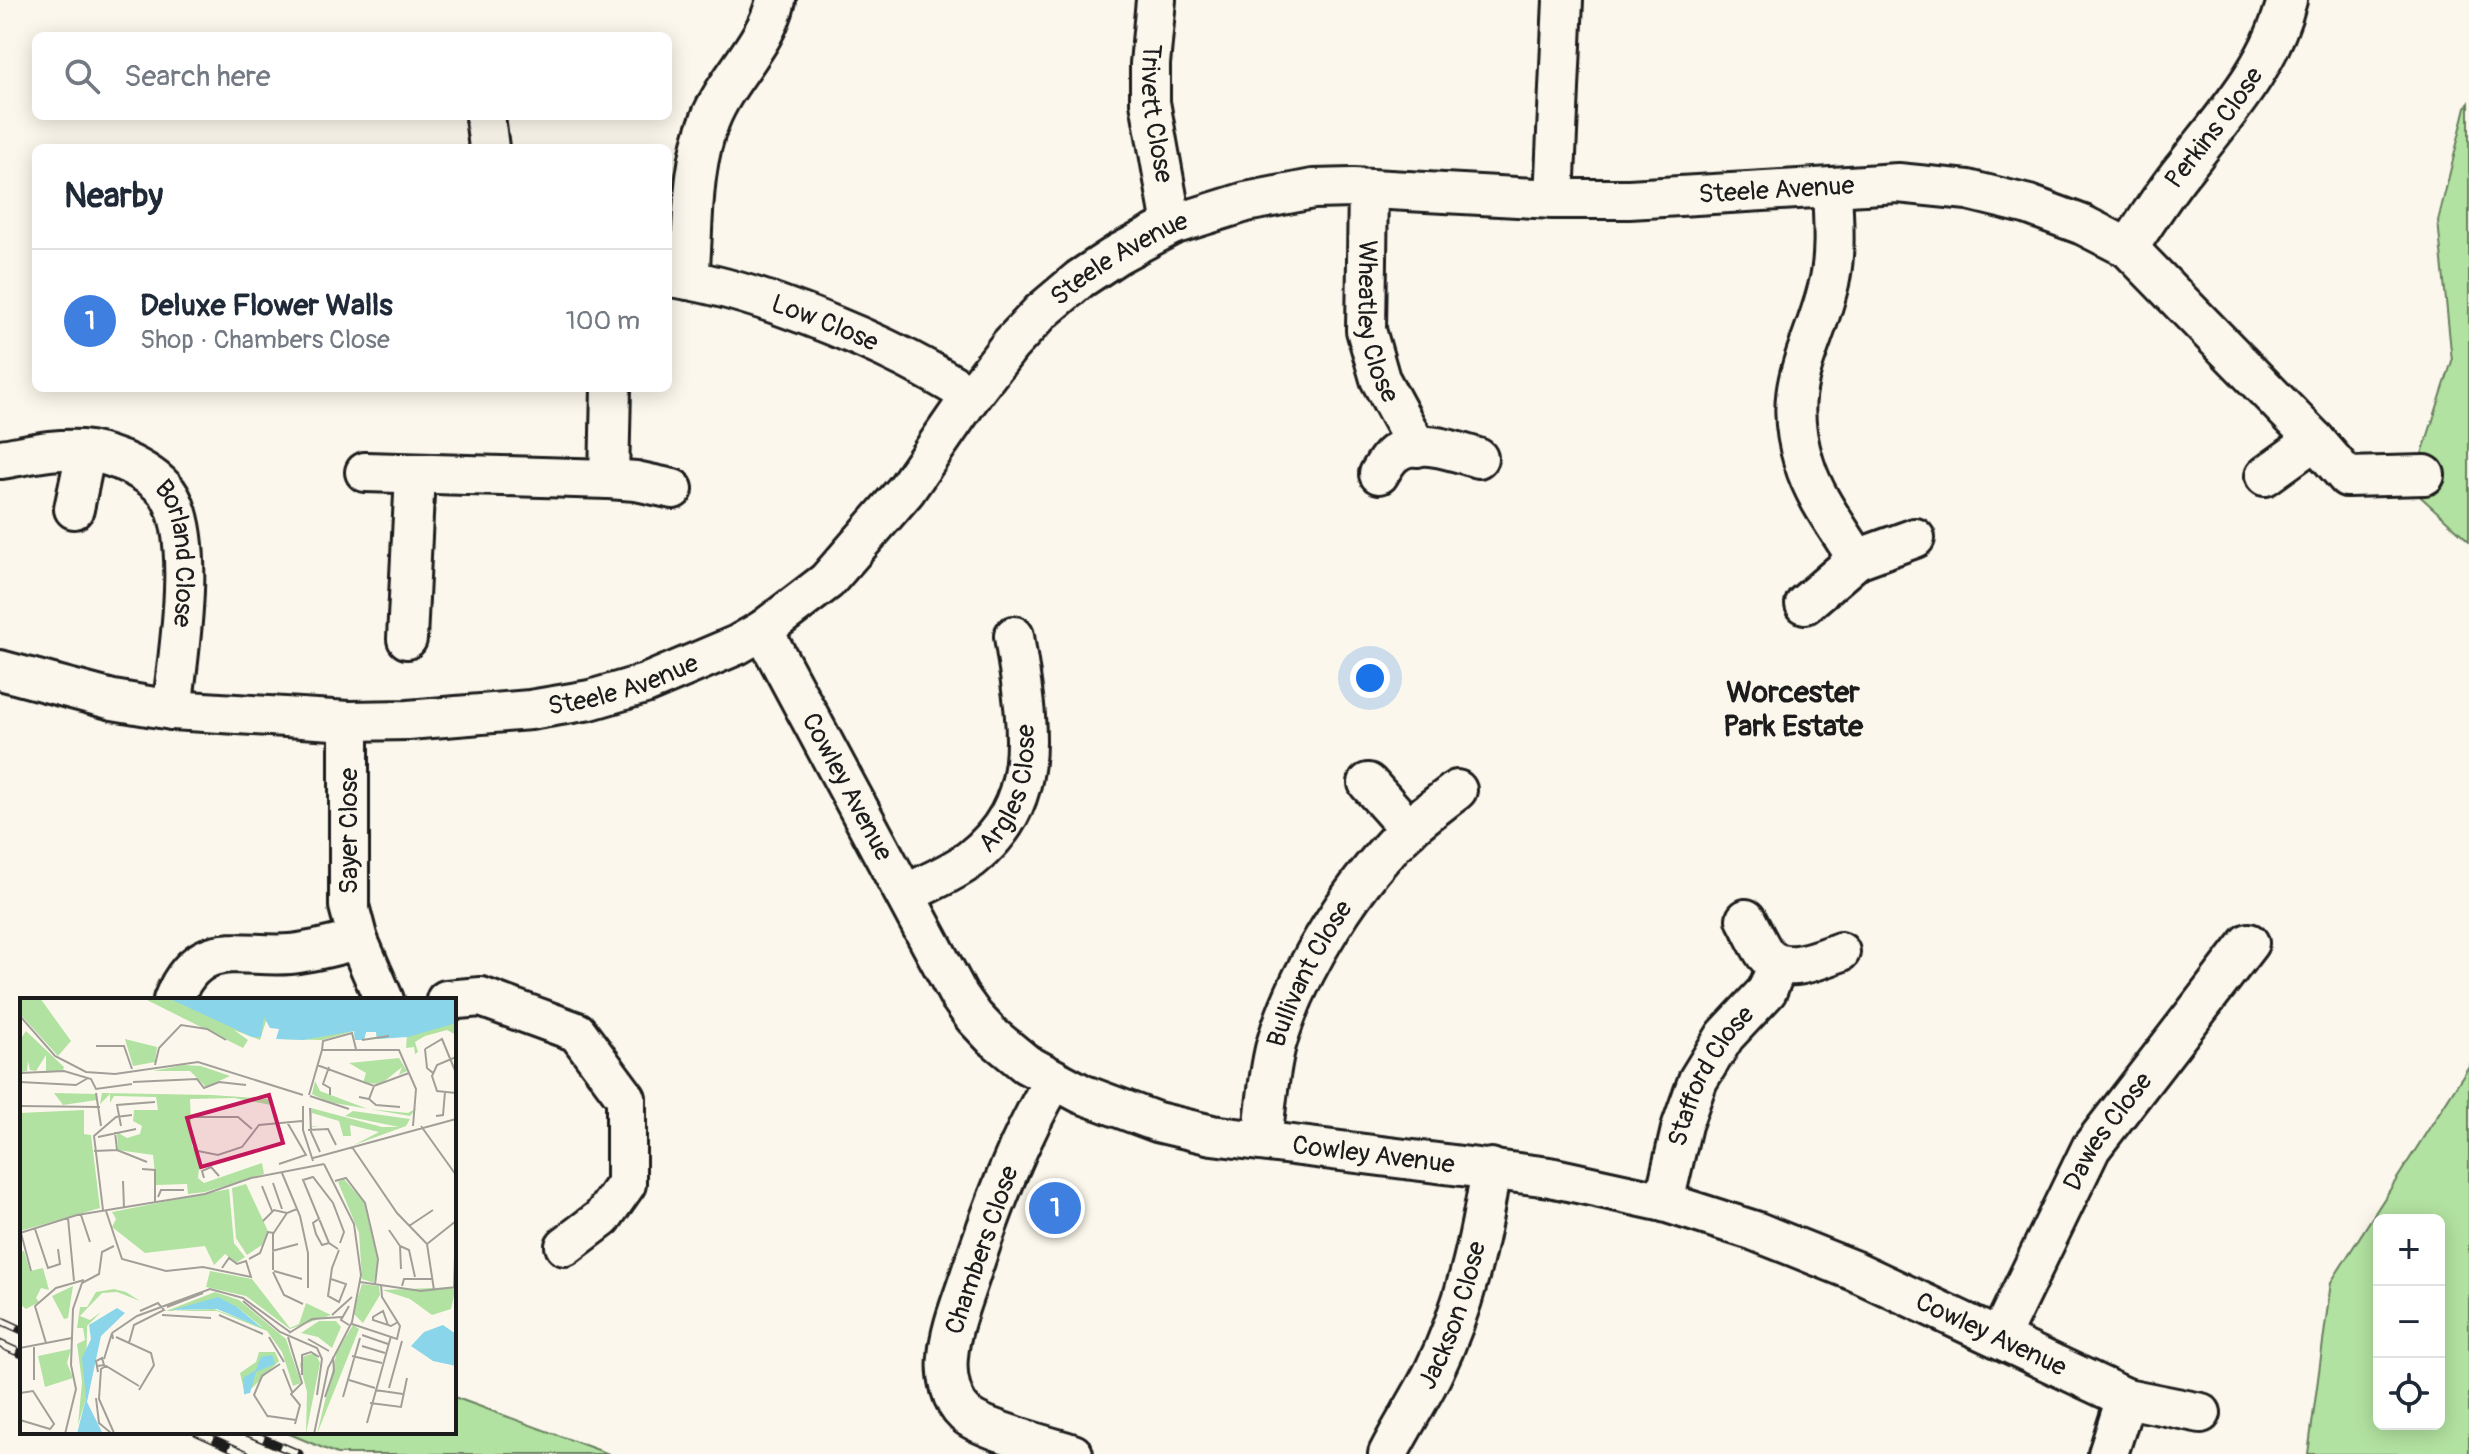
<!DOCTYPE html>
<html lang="en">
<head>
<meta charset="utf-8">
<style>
  body { margin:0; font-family:Pangolin,sans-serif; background:#f2f2f3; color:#1f2937 }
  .controls { position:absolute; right:24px; bottom:24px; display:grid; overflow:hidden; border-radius:12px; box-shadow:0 4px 20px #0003 }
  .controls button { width:72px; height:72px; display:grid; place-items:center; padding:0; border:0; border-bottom:2px solid #e0e1e3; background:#fff; color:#1f2937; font:40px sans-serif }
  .you { position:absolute; left:1370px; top:678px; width:28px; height:28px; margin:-20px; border:6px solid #fff; border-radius:50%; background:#1a73e8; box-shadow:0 0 0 12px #1a73e833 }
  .badge { display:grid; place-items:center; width:52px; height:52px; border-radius:50%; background:#1a73e8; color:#fff; font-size:26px; font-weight:700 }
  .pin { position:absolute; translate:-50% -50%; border:4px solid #fff; box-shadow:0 2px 8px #0006 }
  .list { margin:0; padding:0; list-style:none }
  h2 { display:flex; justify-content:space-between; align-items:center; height:104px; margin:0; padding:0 32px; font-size:34px }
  h2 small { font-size:26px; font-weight:400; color:#747a83 }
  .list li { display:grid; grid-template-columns:52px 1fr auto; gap:24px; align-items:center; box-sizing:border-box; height:144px; padding:0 32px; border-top:2px solid #e0e1e3 }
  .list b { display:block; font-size:30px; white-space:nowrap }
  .list p { margin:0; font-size:26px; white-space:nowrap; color:#747a83 }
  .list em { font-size:26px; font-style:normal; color:#747a83 }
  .icon { flex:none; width:44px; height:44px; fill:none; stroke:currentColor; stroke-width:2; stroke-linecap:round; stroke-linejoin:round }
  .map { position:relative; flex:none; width:2469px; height:1454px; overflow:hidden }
  .search { position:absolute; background:#fff; box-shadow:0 4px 20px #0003; left:32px; top:32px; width:640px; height:88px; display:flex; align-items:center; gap:20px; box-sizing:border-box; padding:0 28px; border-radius:12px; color:#747a83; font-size:30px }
  .panel { position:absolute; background:#fff; box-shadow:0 4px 20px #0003; left:32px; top:144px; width:640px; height:248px; border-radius:12px }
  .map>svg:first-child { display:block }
  .green { fill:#b2e2a1; stroke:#677f5e; stroke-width:2; fill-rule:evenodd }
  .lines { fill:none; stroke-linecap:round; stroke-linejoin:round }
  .street-casing { stroke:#1c1c1c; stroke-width:44 }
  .street { stroke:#fbf7ec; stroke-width:38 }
  .rail-casing { stroke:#1c1c1c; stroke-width:9 }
  .rail { stroke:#fbf7ec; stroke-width:6; stroke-dasharray:18; stroke-linecap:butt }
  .labels { text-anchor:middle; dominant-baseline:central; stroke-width:6; stroke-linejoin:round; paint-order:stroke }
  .street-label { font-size:26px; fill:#1c1c1c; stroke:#fbf7ec }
  .quarter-label { font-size:30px; font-weight:bold; fill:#1c1c1c; stroke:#fbf7ec }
  .inset-road { fill:none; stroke:#a29f99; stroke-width:2 }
  .view { fill:#c2185b; fill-opacity:0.15; stroke:#c2185b; stroke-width:4 }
  .inset-edge { fill:none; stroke:#1c1c1c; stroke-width:4 }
</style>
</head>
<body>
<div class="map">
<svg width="2469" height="1454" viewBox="0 0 2469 1454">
  <rect width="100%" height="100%" fill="#fbf7ec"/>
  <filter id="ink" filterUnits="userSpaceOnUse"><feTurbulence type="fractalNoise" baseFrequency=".0125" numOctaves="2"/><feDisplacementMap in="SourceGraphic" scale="16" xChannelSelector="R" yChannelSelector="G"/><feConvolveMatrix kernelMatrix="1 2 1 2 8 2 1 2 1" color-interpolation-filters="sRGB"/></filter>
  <g filter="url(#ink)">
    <!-- green -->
    <g class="green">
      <polygon points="2469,103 2469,541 2411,488 2452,361 2438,221 2466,107"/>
      <path d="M 2469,1066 L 2469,1454 L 2308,1454 L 2331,1282 ZM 2439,1220 L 2439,1424 L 2379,1424 L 2379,1220 Z"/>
      <polygon points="454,1397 609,1454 337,1454 285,1432 454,1432"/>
    </g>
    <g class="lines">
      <!-- street casing -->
      <g class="street-casing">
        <g id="street">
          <path id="s1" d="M 1156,0 L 1150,64 L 1150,102 L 1172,225"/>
          <polyline points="485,116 489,148"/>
          <path d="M 1832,187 C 1833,218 1836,249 1830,279 C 1814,352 1779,383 1804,463 C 1814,497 1839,529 1857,559 L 1915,538"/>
          <path id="s2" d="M 1368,189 L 1366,330 L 1380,379 L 1417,447"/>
          <polyline points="1554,199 1563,0"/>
          <path id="s3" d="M 2128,248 C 2147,221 2164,192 2185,167 C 2225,115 2271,65 2287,0"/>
          <path id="s4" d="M 668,277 C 705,281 741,292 776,304 C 844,328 910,356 971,396"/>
          <path d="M 689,280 C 694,226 690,170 710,120 C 727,77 766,45 776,0"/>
          <path id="s5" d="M 1,459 C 27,455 54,448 81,450 C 95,451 109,456 122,461 C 138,468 156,478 167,492 C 199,535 178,657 172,710"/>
          <polyline points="365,472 609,479 636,481 673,489"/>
          <path d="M 1379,474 C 1383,467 1388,458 1395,453 C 1418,437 1455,451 1478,458"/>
          <polyline points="2265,476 2315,440"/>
          <polyline points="609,479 611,388"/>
          <polyline points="74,509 86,451"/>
          <polyline points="1805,604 1857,559"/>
          <path id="s6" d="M 763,630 L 959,996 L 974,1017 L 992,1036 L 1026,1064 L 1082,1094 L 1157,1122 L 1212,1135 L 1550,1177 L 1664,1202 L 1755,1231 L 1855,1271 L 2126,1398 L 2201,1413"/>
          <polyline points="407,639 415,474"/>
          <path id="s7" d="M 0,670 L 113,700 L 172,710 L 349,721 L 408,720 L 530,710 L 590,700 L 645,684 L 737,645 L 763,630 L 827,581 L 906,490 L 971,396 L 1010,345 L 1041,312 L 1080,279 L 1118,254 L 1172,225 L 1246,202 L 1313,189 L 1353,188 L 1554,199 L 1629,199 L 1898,183 L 1968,190 L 2029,205 L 2083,225 L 2128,248 L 2315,440 L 2347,477 L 2425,475"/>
          <polyline points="349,721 349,906 358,940 384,1000"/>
          <polyline points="1368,783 1409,829"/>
          <path id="s8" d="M 906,894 C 927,883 951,874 971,859 C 1047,799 1026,718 1014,636"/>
          <path d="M 1746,919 C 1752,930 1758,944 1765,954 C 1783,977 1819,959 1840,952"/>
          <path d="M 173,1000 C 199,935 239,958 290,954 C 313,952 335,945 358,940"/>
          <polyline points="446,1000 481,997 577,1032 626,1098 626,1184 602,1218 565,1246"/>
          <path d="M 1054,1080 C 1018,1140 994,1204 972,1270 C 963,1298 950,1328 948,1357 C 946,1376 951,1401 965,1414 C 980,1429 1049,1446 1073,1454"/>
          <path id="s9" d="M 1262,1141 C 1266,1109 1268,1076 1276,1045 C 1298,969 1356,877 1414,824 C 1428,812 1443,801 1457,790"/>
          <path id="s10" d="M 1664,1202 L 1682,1125 L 1698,1080 L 1725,1036 L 1767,991 L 1778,964"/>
          <path id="s11" d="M 1999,1338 L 2091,1148 L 2249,943"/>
          <path id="s12" d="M 1388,1454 C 1402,1426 1419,1401 1433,1373 C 1465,1308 1480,1240 1491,1168"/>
          <polyline points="2108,1454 2126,1398"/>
        </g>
      </g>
      <!-- street -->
      <use href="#street" class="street"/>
      <!-- rail casing -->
      <g class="rail-casing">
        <g id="rail">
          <polyline points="0,1320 22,1330"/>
          <polyline points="0,1344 22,1354"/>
          <polyline points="197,1432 246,1454"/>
          <polyline points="247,1432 299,1454"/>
        </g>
      </g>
      <!-- rail -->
      <use href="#rail" class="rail"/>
    </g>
  </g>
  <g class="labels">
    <!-- street labels -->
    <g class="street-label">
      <text stroke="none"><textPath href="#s1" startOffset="114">Trivett Close</textPath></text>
      <text stroke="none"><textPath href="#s3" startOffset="148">Perkins Close</textPath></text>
      <text stroke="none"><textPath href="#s7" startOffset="1976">Steele Avenue</textPath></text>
      <text stroke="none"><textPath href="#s7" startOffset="1304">Steele Avenue</textPath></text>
      <text stroke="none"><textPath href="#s2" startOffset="134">Wheatley Close</textPath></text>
      <text stroke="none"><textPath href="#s4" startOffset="164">Low Close</textPath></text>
      <text stroke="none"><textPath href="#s5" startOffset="242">Borland Close</textPath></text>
      <text stroke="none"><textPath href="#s7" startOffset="632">Steele Avenue</textPath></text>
      <text stroke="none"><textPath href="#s8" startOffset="158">Argles Close</textPath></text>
      <text stroke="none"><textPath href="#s6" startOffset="178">Cowley Avenue</textPath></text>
      <text transform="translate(349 831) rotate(-90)">Sayer Close</text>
      <text stroke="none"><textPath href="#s9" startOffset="176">Bullivant Close</textPath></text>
      <text stroke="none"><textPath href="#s10" startOffset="136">Stafford Close</textPath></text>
      <text stroke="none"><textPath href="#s11" startOffset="234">Dawes Close</textPath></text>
      <text stroke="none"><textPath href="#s6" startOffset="874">Cowley Avenue</textPath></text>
      <text transform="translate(982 1250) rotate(-71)">Chambers Close</text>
      <text stroke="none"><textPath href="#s12" startOffset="154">Jackson Close</textPath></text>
      <text stroke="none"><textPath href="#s6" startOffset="1522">Cowley Avenue</textPath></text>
    </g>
    <!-- quarter labels -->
    <g class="quarter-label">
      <text x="1793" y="692">Worcester<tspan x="1793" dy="34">Park Estate</tspan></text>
    </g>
  </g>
  <!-- overview -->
  <g transform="translate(20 998)">
    <rect width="436" height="436" fill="#fbf7ec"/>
    <path d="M 0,0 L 20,0 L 51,43 L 38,58 L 0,16 ZM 123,0 L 436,7 L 436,37 L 427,32 L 405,38 L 395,44 L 398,54 L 395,56 L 394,49 L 386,50 L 387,38 L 357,41 L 356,34 L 346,34 L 344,42 L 335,42 L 334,33 L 302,42 L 259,41 L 259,31 L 246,23 L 240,42 L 214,32 L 228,42 L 223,50 ZM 6,33 L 44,69 L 43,72 L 26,75 L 26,57 L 16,73 L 10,72 L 8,63 L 7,73 L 1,74 L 0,42 ZM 105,41 L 137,49 L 135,64 L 113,68 ZM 379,60 L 387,73 L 379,77 L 382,69 L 361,86 L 343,85 L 346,75 L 329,65 ZM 163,67 L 181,68 L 210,78 L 186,89 L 170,73 L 133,73 ZM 295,83 L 300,93 L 348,111 L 388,115 L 397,110 L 390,118 L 308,104 L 292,96 ZM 34,95 L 76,96 L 77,102 L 43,107 ZM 82,95 L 192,97 L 250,101 L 251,107 L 214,100 L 170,101 L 172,148 L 180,161 L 178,180 L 184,185 L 242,165 L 244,176 L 185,194 L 168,196 L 167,186 L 136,187 L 133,157 L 98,152 L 97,134 L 107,140 L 120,136 L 122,128 L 113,123 L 114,112 L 138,112 L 136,99 L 94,98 L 90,105 L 90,96 L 80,106 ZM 291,110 L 362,129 L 379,129 L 325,118 L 333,113 L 390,121 L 386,128 L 334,147 L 359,134 L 330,127 L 331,138 L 323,138 L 325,145 L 319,123 L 292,115 L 291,128 L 299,129 L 291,129 ZM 64,112 L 64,136 L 71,137 L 80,210 L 0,233 L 0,115 ZM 324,181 L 344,204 L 358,263 L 354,285 L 342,281 L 339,235 L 318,184 ZM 226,186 L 248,233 L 242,247 L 227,257 L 216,240 L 212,190 ZM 209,191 L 214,245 L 225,259 L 216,265 L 205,256 L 194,267 L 185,248 L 125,255 L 92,229 L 96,221 L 92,214 ZM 4,253 L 10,273 L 23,270 L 29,292 L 21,290 L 16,300 L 19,304 L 6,311 L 0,306 L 0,254 ZM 190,273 L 232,281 L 270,330 L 279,326 L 286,305 L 311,317 L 270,331 L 226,298 L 186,289 ZM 342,286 L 359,288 L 360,297 L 343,325 L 333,315 ZM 53,288 L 48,320 L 44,321 L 32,298 ZM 436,289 L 431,311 L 412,317 L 390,301 L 362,292 ZM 94,291 L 106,294 L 120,303 L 97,294 L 82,295 L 60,318 L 70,322 L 81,314 L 67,328 L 66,400 L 58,427 L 62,384 L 57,346 L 65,342 L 63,330 L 57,330 L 60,309 L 67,309 L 76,294 ZM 195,294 L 219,302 L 266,341 L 281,385 L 273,388 L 262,354 L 247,333 L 197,313 L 146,313 ZM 165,309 L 217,309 L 242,329 L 194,311 L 152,313 ZM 299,323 L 316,323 L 321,329 L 312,350 L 298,339 L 281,335 ZM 333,327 L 339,331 L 297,436 L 317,353 ZM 51,351 L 47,365 L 53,380 L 25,389 L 18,358 ZM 239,354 L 255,354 L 259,363 L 225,397 L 220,375 L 236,364 ZM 295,355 L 300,365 L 286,436 L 287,394 L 280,367 L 282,359 Z" fill="#b2e2a1" fill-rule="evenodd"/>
    <path d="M 148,0 L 436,0 L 436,25 L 388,39 L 357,41 L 356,34 L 346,34 L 344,42 L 335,42 L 334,33 L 283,42 L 256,41 L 259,31 L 250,30 L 244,19 L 241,39 L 232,39 ZM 198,299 L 217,309 L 242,330 L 197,311 L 152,312 ZM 97,310 L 105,315 L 81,338 L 67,404 L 83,436 L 57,436 L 66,400 L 62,360 L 71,341 L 69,327 ZM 423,327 L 436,336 L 436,368 L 413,363 L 391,348 L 404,334 ZM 252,357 L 255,366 L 236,374 L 230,395 L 224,396 L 223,380 L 236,372 L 241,359 Z" fill="#8ad5ea"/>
    <path class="inset-road" d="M 0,18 L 35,58 L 66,74 L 95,76 L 178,64 L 283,97M 342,42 L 369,38M 76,48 L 104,48 L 112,71M 405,51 L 422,41 L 436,75M 405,51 L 407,70 L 413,75M 302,52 L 303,43 L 332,35 L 336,51M 436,59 L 417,67 L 412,78 L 417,93 L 436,95M 135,67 L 139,50 L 161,27 L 187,31 L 206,42M 297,67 L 354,88 L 389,75M 309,69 L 303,86 L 310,90 L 310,97M 0,75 L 44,73 L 71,81 L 76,91 L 112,86M 0,84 L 56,87 L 68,80M 113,84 L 177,81 L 184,90 L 199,84 L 226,87M 76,95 L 81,128M 289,97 L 302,52 L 379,52 L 396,91 L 393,128M 290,98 L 329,111M 339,99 L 349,101 L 354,88M 349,101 L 356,107 L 380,109M 0,108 L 80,109M 283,108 L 283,132 L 293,163M 290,110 L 291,134 L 300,154M 416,118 L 423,117 L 425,94M 176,119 L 218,119 L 232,131M 101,128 L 97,107 L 135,104M 401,128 L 436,177M 288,132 L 308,131 L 316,147M 78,139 L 116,131M 332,149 L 377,215 L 407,246 L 414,292M 97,152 L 127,164M 74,153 L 97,152 L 95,134M 178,153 L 198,157 L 222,149 L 239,127 L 282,123M 293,160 L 436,121M 259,166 L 286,157 L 267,124M 122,171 L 135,172 L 135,204M 262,175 L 280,218 L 288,255 L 288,290M 184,180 L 182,173 L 191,169 L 199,178M 103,183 L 104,210M 315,183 L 326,180 L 345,205 L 358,261 L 355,287M 253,185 L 262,211M 242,188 L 252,213M 138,199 L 141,192 L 164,192M 83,212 L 74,138 L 96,119 L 112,117M 86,213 L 102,261 L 146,273 L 183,269 L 231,279 L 226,263 L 217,266 L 209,260 L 202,270M 61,217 L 70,244M 48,220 L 54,283M 300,220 L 293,225 L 296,236 L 302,247 L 309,245M 243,223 L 254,212 L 267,215M 389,228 L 413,212M 15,231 L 28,270 L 40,266 L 38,251M 369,232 L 380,248 L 381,271M 0,235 L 57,217 L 185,196 L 231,180 L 304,166M 1,235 L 11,273M 407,246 L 436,223M 380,248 L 389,252 L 395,279M 318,251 L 309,245 L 283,182 L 293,179 L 313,205 L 324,234 L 320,245M 252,253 L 278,246M 229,261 L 240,255 L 248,234 L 254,235M 253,272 L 253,236 L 267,215 L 277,211M 254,273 L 282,281M 253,274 L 264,297 L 283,306M 311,281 L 326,286 L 319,304 L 308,298 L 312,270 L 319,252M 340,284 L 401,293 L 436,289M 382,288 L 384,281 L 413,281M 434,289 L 435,259M 223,303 L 260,334 L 297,350 L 302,361 L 297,397M 147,309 L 183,295M 142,317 L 191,320M 199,317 L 243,336M 312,317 L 332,299M 332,326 L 377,341 L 380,328 L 362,299 L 361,287M 329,327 L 321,322 L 329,308M 368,327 L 363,313 L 353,319 L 353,322 L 371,328 L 378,324M 92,335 L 117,318 L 190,291 L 223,300 L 270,334M 269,335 L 292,321 L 322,319M 342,337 L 368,346M 96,339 L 131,355 L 134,367 L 119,392M 249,339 L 264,364M 268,339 L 282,385 L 271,396 L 280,407 L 275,426M 288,341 L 309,353M 26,345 L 15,308 L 36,290 L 64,282M 109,345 L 114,327 L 144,312 L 138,305 L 120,313M 342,348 L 365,355M 0,350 L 52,340M 332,358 L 362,365M 84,361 L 92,335 L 93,341M 78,368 L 84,367 L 82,360 L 76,363 L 78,374M 263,371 L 272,394M 282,377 L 282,357 L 291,354 L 299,359M 14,382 L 14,347M 329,382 L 355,390M 369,390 L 382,343M 355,392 L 383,396M 0,395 L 13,393 L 34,426 L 30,431 L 0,422M 305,399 L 314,373 L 313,359M 323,399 L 340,340M 76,400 L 79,425 L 91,435M 350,405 L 381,409 L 387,380M 248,418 L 276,422M 248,419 L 234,397 L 242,378 L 260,366M 347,425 L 371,338M 94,435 L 79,401 L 81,371 L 86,368 L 119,388M 45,436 L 56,391 L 51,367 L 53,311 L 62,285 L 79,276 L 82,254 L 94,248M 294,436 L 308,370 L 332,324 L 341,277 L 334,226 L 304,166"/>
    <path class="view" d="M 249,97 L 263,145 L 181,169 L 167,120 Z"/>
    <rect width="436" height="436" class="inset-edge"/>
  </g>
</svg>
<div class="controls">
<button>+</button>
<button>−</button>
<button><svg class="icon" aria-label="locate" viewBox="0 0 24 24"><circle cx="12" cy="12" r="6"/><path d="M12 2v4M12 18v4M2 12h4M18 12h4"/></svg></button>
</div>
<div class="you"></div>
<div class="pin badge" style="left:1055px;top:1208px;background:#3f7fe0">1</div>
<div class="search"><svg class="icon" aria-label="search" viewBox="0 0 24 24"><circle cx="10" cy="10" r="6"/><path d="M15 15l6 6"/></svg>Search here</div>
<section class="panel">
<h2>Nearby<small></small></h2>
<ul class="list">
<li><span class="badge" style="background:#3f7fe0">1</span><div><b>Deluxe Flower Walls</b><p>Shop · Chambers Close</p></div><em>100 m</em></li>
</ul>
</section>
</div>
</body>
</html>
